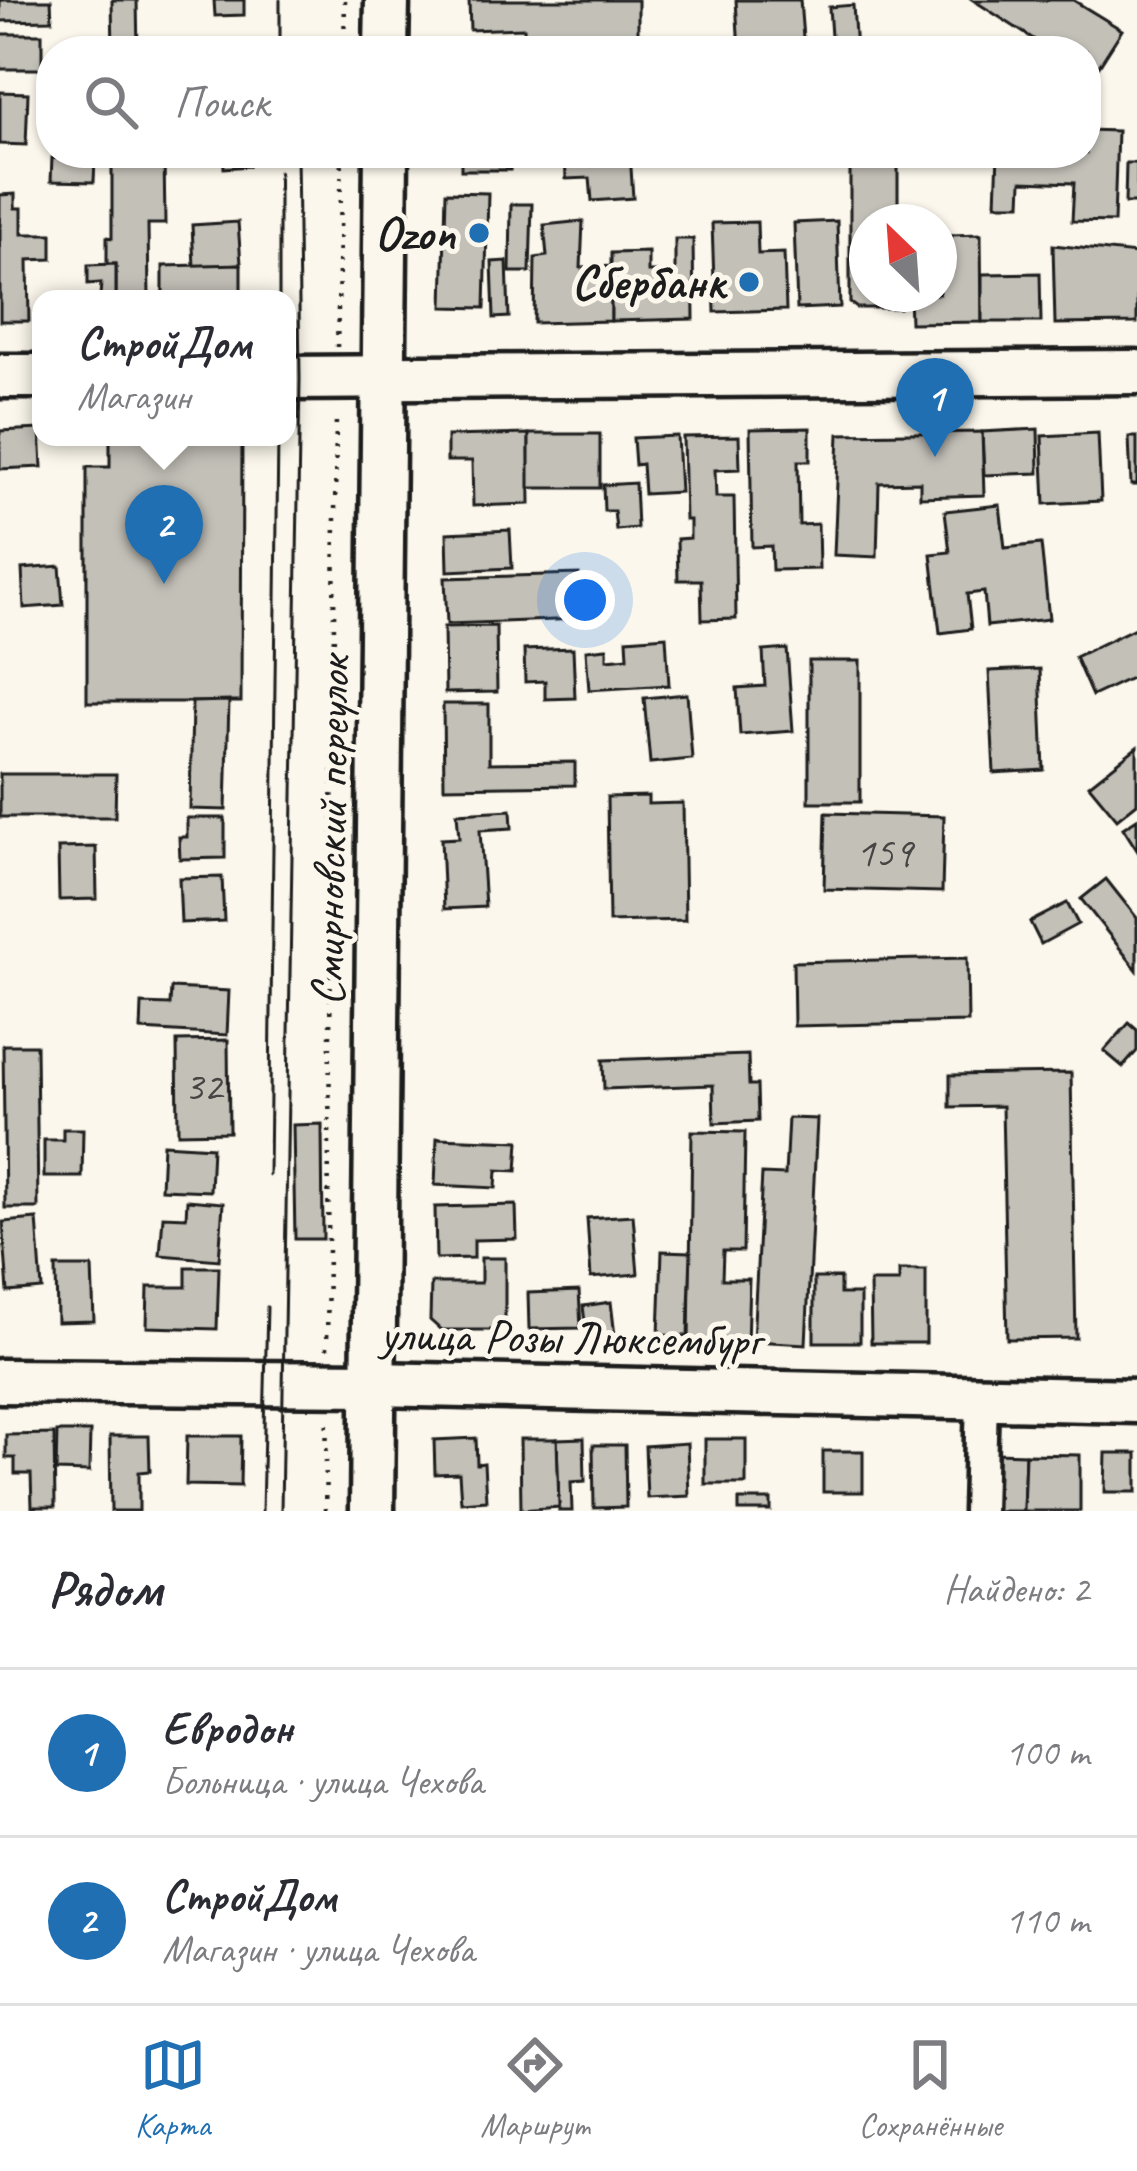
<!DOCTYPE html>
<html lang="ru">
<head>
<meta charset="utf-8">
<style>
  body { margin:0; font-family:Caveat,sans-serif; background:#f2f2f3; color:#2b2b33 }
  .compass { position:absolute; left:849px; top:204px; width:108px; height:108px; border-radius:50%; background:#fff; box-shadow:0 3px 9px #0004; rotate:335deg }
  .you { position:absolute; left:585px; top:600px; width:42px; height:42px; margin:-30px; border:9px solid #fff; border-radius:50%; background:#1a73e8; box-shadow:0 0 0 18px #1a73e833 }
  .badge { display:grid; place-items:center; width:78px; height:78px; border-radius:50%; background:#1f6fb2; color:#fff; font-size:39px; font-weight:700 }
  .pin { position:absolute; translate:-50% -99px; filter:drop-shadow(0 3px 6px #0008) }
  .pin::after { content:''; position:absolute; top:63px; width:42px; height:36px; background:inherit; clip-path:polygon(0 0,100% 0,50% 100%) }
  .popup { position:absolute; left:32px; top:290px; width:264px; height:156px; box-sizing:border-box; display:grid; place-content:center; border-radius:24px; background:#fff; filter:drop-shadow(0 3px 9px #0005); font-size:39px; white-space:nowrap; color:#7c7c81 }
  .popup b { font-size:45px; color:#2b2b33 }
  .popup::after { content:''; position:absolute; left:50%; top:100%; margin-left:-24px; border:24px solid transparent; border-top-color:#fff }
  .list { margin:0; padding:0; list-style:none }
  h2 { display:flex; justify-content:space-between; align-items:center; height:156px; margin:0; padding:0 48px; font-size:51px }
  h2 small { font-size:39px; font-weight:400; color:#7c7c81 }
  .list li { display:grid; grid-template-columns:78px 1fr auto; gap:36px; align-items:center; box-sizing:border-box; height:168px; padding:0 48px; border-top:3px solid #e1e1e2 }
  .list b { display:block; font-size:45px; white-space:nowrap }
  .list p { margin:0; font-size:39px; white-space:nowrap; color:#7c7c81 }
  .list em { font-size:39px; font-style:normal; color:#7c7c81 }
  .icon { flex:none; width:66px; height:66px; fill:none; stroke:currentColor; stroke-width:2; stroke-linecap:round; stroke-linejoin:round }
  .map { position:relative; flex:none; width:1137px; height:1511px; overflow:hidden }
  .search { position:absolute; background:#fff; box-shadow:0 3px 9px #0004; left:36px; right:36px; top:36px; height:132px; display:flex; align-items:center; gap:30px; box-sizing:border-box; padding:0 42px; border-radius:48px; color:#7c7c81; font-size:45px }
  .sheet { height:492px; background:#fff }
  nav { display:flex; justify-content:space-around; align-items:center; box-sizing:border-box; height:168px; border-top:3px solid #e1e1e2; background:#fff; font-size:33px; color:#7c7c81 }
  nav a { display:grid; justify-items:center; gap:6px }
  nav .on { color:#1f6fb2 }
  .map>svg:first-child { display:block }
  .building { fill:#c3c0b8; stroke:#1c1c1c; stroke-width:3 }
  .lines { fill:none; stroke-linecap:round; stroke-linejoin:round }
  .street-casing { stroke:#1c1c1c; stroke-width:39 }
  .secondary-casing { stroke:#1c1c1c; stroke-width:51 }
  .path { stroke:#1c1c1c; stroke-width:4.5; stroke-dasharray:3 9; stroke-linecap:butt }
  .street { stroke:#fbf7ec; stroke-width:30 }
  .secondary { stroke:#fbf7ec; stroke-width:42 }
  .tram { stroke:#1c1c1c; stroke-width:3 }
  .poi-dot { fill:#1f6fb2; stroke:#fbf7ec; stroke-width:4.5 }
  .labels { text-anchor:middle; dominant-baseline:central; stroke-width:10; stroke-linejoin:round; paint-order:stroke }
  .number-label { font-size:42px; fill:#464543 }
  .poi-label { font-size:48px; font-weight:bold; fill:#1c1c1c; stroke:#fbf7ec; text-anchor:end }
  .street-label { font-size:48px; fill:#1c1c1c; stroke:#fbf7ec }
</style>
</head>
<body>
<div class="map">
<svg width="1137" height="1511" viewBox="0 0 1137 1511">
  <rect width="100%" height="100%" fill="#fbf7ec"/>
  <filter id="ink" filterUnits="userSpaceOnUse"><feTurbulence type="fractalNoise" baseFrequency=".00833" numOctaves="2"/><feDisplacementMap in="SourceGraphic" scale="24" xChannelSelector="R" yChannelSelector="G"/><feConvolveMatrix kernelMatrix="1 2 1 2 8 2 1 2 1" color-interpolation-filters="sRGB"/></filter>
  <g filter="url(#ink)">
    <!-- building -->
    <g class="building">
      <polygon points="0,0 51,0 52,20 0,21"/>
      <polygon points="112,0 137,0 138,51 113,51"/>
      <polygon points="214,0 244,0 244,15 215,16"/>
      <polygon points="469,0 638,0 638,36 569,38 569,51 525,51 524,28 470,30"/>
      <polygon points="736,0 800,0 804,51 739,51"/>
      <polygon points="973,0 1073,0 1122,30 1092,77 1086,73 1086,51 1052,51"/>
      <polygon points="853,5 856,51 832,51 829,7"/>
      <rect x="0" y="34" width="42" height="35"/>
      <polygon points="0,92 28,93 26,145 0,144"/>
      <polygon points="1086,130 1117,131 1114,222 1072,221 1074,183 1022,181 1021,204 996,204 998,153 1086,153"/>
      <polygon points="223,153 249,153 249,166 224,168"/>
      <rect x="461" y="153" width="49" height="17"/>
      <polygon points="565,153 630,153 633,198 592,201 590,178 566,179"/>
      <polygon points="850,153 898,153 898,222 867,222 867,294 899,294 899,308 857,308 850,303"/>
      <polygon points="112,156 164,156 165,224 148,224 149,299 116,299 116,264 107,264 107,237 112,238"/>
      <polygon points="52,158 95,159 94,182 51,181"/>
      <polygon points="1126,163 1137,163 1137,203 1125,203"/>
      <polygon points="446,192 488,193 485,308 443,307"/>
      <polygon points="15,194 15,208 22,208 22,234 52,234 52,259 28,260 29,321 0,321 0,195"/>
      <polygon points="511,204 532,204 530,272 510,272"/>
      <polygon points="583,221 581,268 611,266 611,321 534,323 535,258 547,256 544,225"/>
      <polygon points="837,221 840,307 797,309 794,223"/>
      <polygon points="238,222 241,264 194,267 192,225"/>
      <polygon points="757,222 758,254 784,253 786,310 715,312 712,223"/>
      <polygon points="981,234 982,322 910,323 909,294 939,294 939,256 952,256 951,235"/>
      <polygon points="675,239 693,239 694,319 611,321 611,253 648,252 648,272 675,272"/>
      <polygon points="1053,245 1137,254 1137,323 1055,324"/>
      <polygon points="507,261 509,317 494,318 492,262"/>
      <polygon points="116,264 116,299 86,299 100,296 101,283 88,284 88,265"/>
      <polygon points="241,264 241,299 163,299 163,266"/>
      <polygon points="1040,273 1041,322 982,322 982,274"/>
      <polygon points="810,428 810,461 798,461 799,525 818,524 819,569 772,570 771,546 752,547 750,429"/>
      <polygon points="40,429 42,467 0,469 0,431"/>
      <polygon points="1038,429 1039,473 984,475 982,432"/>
      <polygon points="982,432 984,495 920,497 920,482 879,483 877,557 834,555 839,434"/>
      <polygon points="1098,433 1101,501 1045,504 1042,436"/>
      <polygon points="529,434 530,504 473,506 472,461 447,461 447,436"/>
      <rect x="529" y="434" width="71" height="54"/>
      <polygon points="677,436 680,492 644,494 642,464 635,465 633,438"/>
      <polygon points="739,436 740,469 715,470 716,497 734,497 736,619 702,620 701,580 678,580 677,539 690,538 690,520 685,520 683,437"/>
      <polygon points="110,437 242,437 241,702 87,702 87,467 110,467"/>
      <polygon points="1129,437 1137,437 1137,485 1131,485"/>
      <polygon points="635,483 637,528 616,530 614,511 604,511 603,485"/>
      <polygon points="1000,505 1005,548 1041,544 1049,619 987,626 984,592 967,594 971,629 940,633 931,554 950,552 945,511"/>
      <polygon points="510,530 512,568 448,571 447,533"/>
      <polygon points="60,566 63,605 24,608 22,569"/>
      <polygon points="579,574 581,619 447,624 445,578"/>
      <polygon points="496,626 497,692 445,693 444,627"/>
      <polygon points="1137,627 1137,675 1092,696 1075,657"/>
      <polygon points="666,636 669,685 589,690 586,650 607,648 607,659 628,657 627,639"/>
      <polygon points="573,648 575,698 545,699 545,681 525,682 524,650"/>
      <polygon points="787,649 793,731 740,735 737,688 765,686 763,651"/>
      <rect x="809" y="661" width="51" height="141"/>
      <polygon points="1040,669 1044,770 994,773 989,671"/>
      <polygon points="687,694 692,759 650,763 644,698"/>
      <polygon points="229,701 226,810 190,809 192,702"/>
      <polygon points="443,704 489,704 489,763 575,762 575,785 444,787"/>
      <polygon points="1137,747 1137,803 1117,819 1089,785"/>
      <polygon points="0,774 116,774 115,817 0,817"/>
      <polygon points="648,796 648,804 683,803 685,920 609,922 607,797"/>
      <polygon points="511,810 512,828 480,830 485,907 444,909 441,839 459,838 457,813"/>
      <polygon points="826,813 944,816 942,892 824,889"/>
      <polygon points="187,818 225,818 225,858 180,859 179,837 187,837"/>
      <polygon points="1137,819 1137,850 1123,828"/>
      <polygon points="96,847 97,899 59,900 58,848"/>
      <polygon points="222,877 224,921 181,923 179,878"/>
      <polygon points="1106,879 1137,918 1137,970 1081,899"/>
      <polygon points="1067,903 1078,924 1041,944 1030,922"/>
      <polygon points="967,958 968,1022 794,1026 793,962"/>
      <polygon points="171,988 229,991 227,1035 141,1030 142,1004 170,1005"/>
      <polygon points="1129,1023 1137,1030 1137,1051 1123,1067 1104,1051"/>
      <polygon points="228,1040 229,1132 178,1133 177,1041"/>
      <polygon points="3,1045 36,1045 38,1208 5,1208"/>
      <polygon points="748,1055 749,1085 757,1085 758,1121 714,1123 713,1085 604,1089 603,1060"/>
      <polygon points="1071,1073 1076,1338 1007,1339 1002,1106 950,1107 950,1075"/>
      <polygon points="788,1118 817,1119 806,1344 753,1341 762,1174 785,1175"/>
      <polygon points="322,1124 323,1239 295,1239 293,1125"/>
      <polygon points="63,1129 83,1129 82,1177 44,1177 44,1140 63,1140"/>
      <polygon points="692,1131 745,1132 743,1251 723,1251 722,1279 749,1279 747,1345 689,1345"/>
      <polygon points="437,1138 519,1141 517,1171 497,1170 496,1188 435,1185"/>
      <polygon points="163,1144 212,1147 210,1191 161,1189"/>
      <polygon points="187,1200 223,1203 219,1260 160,1255 163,1216 186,1217"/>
      <polygon points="516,1205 517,1239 474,1240 474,1258 436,1259 435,1207"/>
      <polygon points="633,1215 638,1274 591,1278 587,1218"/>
      <polygon points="37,1219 42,1289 8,1292 3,1222"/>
      <polygon points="662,1251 691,1252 688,1336 659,1335"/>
      <polygon points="481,1258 505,1258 505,1330 441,1330 430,1320 431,1283 481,1283"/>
      <polygon points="56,1267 92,1267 94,1321 57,1322"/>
      <polygon points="186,1267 219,1267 217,1329 147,1327 148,1287 186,1287"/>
      <polygon points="899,1270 926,1270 926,1343 871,1343 870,1282 899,1282"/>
      <polygon points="814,1278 840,1278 840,1294 860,1294 860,1342 814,1342"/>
      <polygon points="579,1291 581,1328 529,1329 528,1293"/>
      <polygon points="611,1302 615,1336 587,1339 583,1306"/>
      <polygon points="57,1432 90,1432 89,1472 56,1471"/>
      <polygon points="54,1434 55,1507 32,1507 31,1474 15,1474 15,1458 6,1458 6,1435"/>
      <polygon points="110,1436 149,1436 150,1471 139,1472 139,1511 111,1511"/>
      <polygon points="187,1436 241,1436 240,1486 186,1485"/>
      <polygon points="476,1438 477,1464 484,1463 486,1500 461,1502 459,1473 435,1474 434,1440"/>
      <polygon points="584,1438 585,1481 571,1482 572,1511 559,1511 557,1439"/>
      <polygon points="520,1439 557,1439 559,1507 521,1510"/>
      <rect x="705" y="1439" width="41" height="45"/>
      <polygon points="687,1443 689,1496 647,1498 645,1446"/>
      <polygon points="593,1445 625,1445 626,1507 594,1508"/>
      <rect x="823" y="1451" width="40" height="41"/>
      <polygon points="996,1453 1025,1454 1023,1511 994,1511"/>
      <polygon points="1106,1453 1137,1453 1137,1492 1105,1492"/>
      <polygon points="1025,1454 1080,1455 1080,1511 1023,1511"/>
      <rect x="739" y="1500" width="32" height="11"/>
    </g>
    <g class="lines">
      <!-- street casing -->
      <g class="street-casing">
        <polyline id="street" points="979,1511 982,1397"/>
      </g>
      <!-- secondary casing -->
      <g class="secondary-casing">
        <g id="secondary">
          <polyline points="386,51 387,0"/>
          <polyline points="0,376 41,376"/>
          <polyline points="287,378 1137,372"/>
          <polyline points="0,1381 374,1384 1137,1401"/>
          <polyline points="372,1511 386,153"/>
        </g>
      </g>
      <!-- path -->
      <g class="path">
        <polyline points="344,51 345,0"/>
        <polyline points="337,347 342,153"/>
        <polyline points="327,1349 336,413"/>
        <polyline points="325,1511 327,1415"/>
      </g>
      <!-- street -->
      <use href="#street" class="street"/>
      <!-- secondary -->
      <use href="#secondary" class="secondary"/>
      <!-- tram -->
      <g class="tram">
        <polyline points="280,51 280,0"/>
        <polyline points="279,299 279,171"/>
        <polyline points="269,1175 278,437"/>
        <polyline points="262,1511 267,1307"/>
        <polyline points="281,1511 300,379 297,153"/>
      </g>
    </g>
  </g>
  <!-- markers -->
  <g class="poi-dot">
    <circle cx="479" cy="233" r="12"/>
    <circle cx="749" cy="282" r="12"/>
  </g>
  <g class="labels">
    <!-- number labels -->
    <g class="number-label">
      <text x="884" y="852">159</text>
      <text x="203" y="1086">32</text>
    </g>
    <!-- poi labels -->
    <g class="poi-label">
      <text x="455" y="233">Ozon</text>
      <text x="725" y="282">Сбербанк</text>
    </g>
    <!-- street labels -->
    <g class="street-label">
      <text transform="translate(330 831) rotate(-89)">Смирновский переулок</text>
      <text transform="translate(570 1337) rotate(1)">улица Розы Люксембург</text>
    </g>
  </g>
</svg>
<svg class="compass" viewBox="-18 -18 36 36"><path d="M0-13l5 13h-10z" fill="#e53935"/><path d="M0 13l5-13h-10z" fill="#7c7c81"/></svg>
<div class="you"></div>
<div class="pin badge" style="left:935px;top:457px">1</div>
<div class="pin badge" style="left:164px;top:584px">2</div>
<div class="popup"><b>СтройДом</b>Магазин</div>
<div class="search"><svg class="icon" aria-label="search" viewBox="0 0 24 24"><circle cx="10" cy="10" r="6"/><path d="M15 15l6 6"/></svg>Поиск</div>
</div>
<section class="sheet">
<h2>Рядом<small>Найдено: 2</small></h2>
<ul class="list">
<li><span class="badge">1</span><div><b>Евродон</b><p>Больница · улица Чехова</p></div><em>100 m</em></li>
<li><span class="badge">2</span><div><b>СтройДом</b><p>Магазин · улица Чехова</p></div><em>110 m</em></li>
</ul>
</section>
<nav>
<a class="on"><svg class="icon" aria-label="map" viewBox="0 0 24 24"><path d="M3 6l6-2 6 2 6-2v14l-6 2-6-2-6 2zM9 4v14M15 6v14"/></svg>Карта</a>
<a><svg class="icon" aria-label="directions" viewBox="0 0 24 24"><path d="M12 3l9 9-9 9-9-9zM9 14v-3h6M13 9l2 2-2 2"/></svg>Маршрут</a>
<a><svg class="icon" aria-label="saved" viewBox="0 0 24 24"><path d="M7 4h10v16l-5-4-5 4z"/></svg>Сохранённые</a>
</nav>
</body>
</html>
